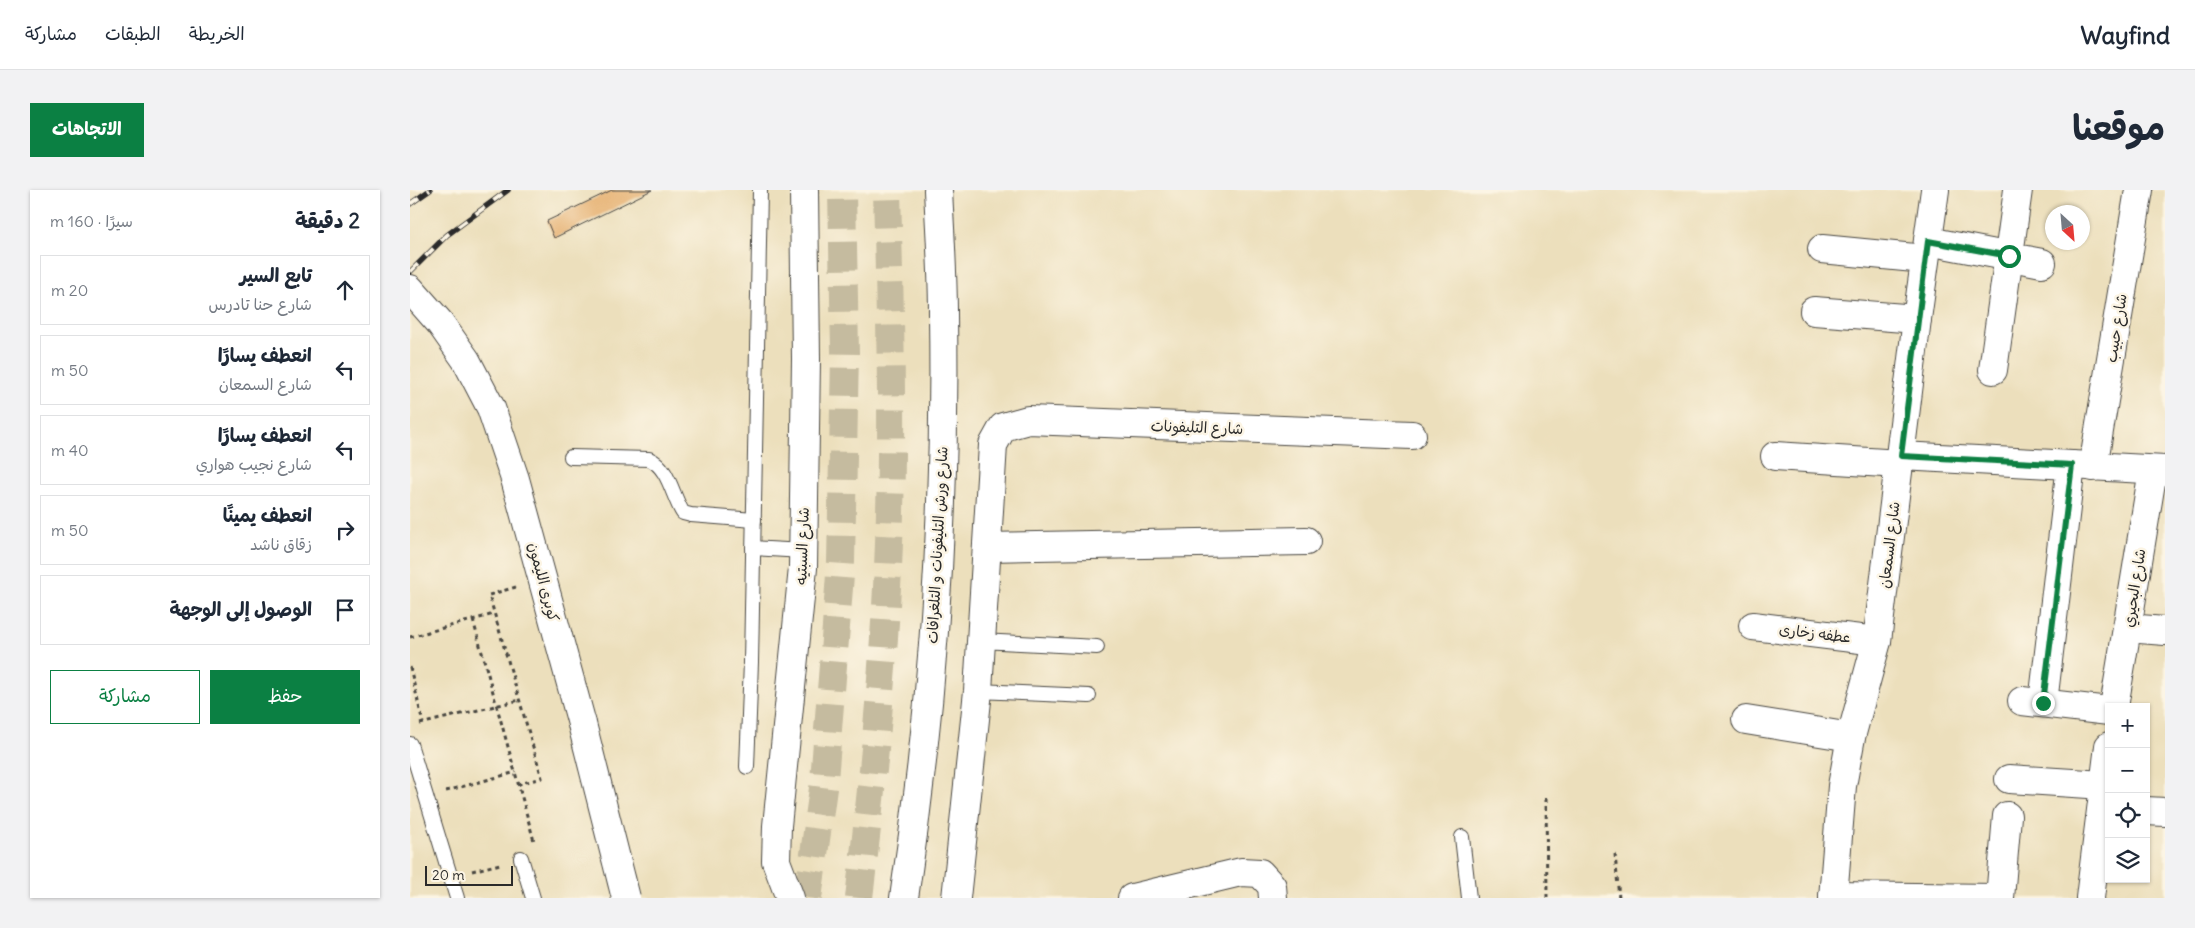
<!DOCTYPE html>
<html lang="ar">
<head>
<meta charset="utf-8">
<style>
  body { margin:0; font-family:Delius,"Playpen Sans Arabic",sans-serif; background:#f2f2f3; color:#1f2937; direction:rtl }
  .controls { position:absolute; right:15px; bottom:15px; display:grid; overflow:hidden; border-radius:0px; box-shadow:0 1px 4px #0004 }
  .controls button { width:45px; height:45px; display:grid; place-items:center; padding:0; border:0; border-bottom:1px solid #e0e1e3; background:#fff; color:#1f2937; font:25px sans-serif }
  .compass { position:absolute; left:1635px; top:15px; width:45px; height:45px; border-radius:50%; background:#fff; box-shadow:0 1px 4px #0004; rotate:154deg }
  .scale { position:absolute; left:15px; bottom:12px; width:88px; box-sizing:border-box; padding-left:5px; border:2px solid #2b2b2b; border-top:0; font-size:14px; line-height:18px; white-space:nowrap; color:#2b2b2b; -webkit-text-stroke:4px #fcf5e5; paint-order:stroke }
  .stop { position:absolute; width:15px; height:15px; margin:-11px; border:4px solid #0b8043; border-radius:50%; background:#fff }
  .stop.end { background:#0b8043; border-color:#fff; box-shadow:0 1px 5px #0008 }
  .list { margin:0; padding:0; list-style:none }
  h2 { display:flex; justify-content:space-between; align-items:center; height:65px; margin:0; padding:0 20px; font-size:21px }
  h2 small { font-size:16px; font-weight:400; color:#747a83 }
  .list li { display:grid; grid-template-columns:32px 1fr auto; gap:15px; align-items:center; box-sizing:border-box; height:70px; margin:0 10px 10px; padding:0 10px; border:1px solid #e0e1e3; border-radius:0px }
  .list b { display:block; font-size:19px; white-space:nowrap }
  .list p { margin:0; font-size:16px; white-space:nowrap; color:#747a83 }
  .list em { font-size:16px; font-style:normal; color:#747a83 }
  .actions { display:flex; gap:10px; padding:15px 20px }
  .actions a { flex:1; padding:11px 0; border:1px solid #0b8043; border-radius:0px; text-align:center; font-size:18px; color:#0b8043 }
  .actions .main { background:#0b8043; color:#fff }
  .icon { flex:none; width:28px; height:28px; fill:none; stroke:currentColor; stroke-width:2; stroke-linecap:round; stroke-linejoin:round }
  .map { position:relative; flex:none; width:1755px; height:708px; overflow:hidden; direction:ltr; border-radius:0px }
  header { display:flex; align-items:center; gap:30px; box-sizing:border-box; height:70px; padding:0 25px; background:#fff; border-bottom:1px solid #e0e1e3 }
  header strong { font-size:24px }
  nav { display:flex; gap:28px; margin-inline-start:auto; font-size:18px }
  .intro { display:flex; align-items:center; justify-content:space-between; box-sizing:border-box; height:120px; padding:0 30px }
  h1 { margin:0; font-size:35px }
  .button { padding:12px 22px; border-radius:0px; background:#0b8043; color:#fff; font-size:18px; font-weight:700 }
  main { display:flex; gap:30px; padding:0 30px }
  aside { flex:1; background:#fff; border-radius:0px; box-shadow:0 1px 4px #0004 }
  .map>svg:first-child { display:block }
  .building { fill:#e5ae6d }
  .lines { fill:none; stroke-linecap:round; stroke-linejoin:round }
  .primary-tunnel { stroke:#c5bb9f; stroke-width:28; stroke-dasharray:28 14; stroke-linecap:butt }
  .lane-casing { stroke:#484641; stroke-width:16 }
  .street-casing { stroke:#484641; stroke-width:30 }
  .secondary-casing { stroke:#484641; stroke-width:30 }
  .path { stroke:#484641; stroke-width:3; stroke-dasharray:4 4; stroke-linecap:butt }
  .lane { stroke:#fff; stroke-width:14 }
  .street { stroke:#fff; stroke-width:28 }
  .secondary { stroke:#fff; stroke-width:28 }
  .rail-casing { stroke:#2b2b2b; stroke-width:5.5 }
  .rail { stroke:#fcf5e5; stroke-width:4; stroke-dasharray:11; stroke-linecap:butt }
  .secondary-bridge-casing { stroke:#484641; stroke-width:30; stroke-linecap:butt }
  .secondary-bridge { stroke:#fff; stroke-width:28 }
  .route { stroke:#0b8043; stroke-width:6 }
  .labels { text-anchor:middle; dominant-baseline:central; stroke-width:5; stroke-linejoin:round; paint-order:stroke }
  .street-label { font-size:15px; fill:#2b2b2b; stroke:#fcf5e5 }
</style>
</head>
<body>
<header>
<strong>Wayfind</strong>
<nav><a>الخريطة</a><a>الطبقات</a><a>مشاركة</a></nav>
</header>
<div class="intro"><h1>موقعنا</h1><a class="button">الاتجاهات</a></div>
<main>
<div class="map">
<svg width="1755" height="708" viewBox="0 0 1755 708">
  <rect width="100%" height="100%" fill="#fcf5e5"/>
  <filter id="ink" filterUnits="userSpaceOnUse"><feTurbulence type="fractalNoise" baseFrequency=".02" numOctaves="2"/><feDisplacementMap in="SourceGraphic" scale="10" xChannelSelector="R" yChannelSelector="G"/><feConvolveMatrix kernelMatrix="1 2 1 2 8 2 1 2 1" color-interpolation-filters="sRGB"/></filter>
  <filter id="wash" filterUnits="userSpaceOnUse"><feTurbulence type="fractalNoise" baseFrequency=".0096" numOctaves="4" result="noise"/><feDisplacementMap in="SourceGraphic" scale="20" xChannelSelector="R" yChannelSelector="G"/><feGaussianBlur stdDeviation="1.12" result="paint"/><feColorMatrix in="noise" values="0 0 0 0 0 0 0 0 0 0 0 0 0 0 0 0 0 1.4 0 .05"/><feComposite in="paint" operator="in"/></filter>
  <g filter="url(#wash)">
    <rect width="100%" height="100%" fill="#ecdfbc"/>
    <g id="blocks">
      <!-- building -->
      <polygon class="building" points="202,0 242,0 144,48 137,31"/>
    </g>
  </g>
  <g filter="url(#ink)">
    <use href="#blocks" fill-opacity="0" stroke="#484641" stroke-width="1"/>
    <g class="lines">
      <!-- primary-tunnel -->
      <g class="primary-tunnel">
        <polyline points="398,708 414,591 431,372 435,163 432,0"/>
        <path d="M 449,708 C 462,598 473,488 478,377 C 484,252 480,126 477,0"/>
      </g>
      <!-- lane casing -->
      <g class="lane-casing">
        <g id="lane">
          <path d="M 161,267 L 239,269 C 259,277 262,306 273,323 L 281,325 L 344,330"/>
          <polyline points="343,358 393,361"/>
          <polyline points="571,451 687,457"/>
          <polyline points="568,501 679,506"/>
          <polyline points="0,554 47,708"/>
          <polyline points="337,577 341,472 350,0"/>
          <polyline points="1052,647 1059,708"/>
          <polyline points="111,668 123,708"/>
        </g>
      </g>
      <!-- street casing -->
      <g class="street-casing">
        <g id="street">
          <polyline points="1518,51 1632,73"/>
          <polyline points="1412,59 1515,69"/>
          <polyline points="1404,121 1507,129"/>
          <polyline points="1583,180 1608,0"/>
          <polyline points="1365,266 1490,274"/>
          <polyline points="1491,266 1755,280"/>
          <polyline points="1683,277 1729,0"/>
          <polyline points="578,357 896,351"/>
          <polyline points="1343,436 1467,451"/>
          <polyline points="1717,438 1755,441"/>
          <polyline points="1612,511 1699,521"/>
          <polyline points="1633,513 1661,275"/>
          <polyline points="1704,517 1743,280"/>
          <polyline points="1336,530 1441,547"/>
          <polyline points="1599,589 1694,595"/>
          <polyline points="1736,621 1755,622"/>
          <polyline points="1423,706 1587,708"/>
          <polyline points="546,708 568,501 583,255 593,237 618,230 1002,245"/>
          <polyline points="722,708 831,682 850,683 862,696 863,708"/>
          <polyline points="1423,708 1432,596 1441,547 1467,451 1507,129 1525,0"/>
          <polyline points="1590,708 1597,626"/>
          <polyline points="1680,708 1699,556"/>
        </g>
      </g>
      <!-- secondary casing -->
      <g class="secondary-casing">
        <g id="secondary">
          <polyline points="0,99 30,133 56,170 81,218 105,289 172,534"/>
          <polyline points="380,708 366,671 367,636 393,378 396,169 394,0"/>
          <path d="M 494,708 C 523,518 536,317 533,125 C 533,83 530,41 528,0"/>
        </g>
      </g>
      <!-- path -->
      <g class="path">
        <polyline points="106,397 79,405 132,588 109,594"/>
        <polyline points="63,430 124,651"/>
        <polyline points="0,447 84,424"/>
        <polyline points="0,477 13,533"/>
        <polyline points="10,534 110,510"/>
        <polyline points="36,601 106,582"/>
        <polyline points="1136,608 1137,708"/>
        <polyline points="1205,664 1209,708"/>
        <polyline points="62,681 90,674"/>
      </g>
      <!-- lane -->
      <use href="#lane" class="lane"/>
      <!-- street -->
      <use href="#street" class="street"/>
      <!-- secondary -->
      <use href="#secondary" class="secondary"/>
      <!-- rail casing -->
      <g class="rail-casing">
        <g id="rail">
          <polyline points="0,14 20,0"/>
          <polyline points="0,82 37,45 98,0"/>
        </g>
      </g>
      <!-- rail -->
      <use href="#rail" class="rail"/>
      <!-- secondary-bridge casing -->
      <g class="secondary-bridge-casing">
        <polyline id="secondary-bridge" points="172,534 216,708"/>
      </g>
      <!-- secondary-bridge -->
      <use href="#secondary-bridge" class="secondary-bridge"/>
    </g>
  </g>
  <g class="lines" filter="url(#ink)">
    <!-- route -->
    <polyline class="route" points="1599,66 1518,51 1491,266 1662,275 1633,513"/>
  </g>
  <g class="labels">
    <!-- street labels -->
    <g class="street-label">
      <text transform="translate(1706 138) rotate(-81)">شارع حبيب</text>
      <text transform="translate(787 237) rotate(2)">شارع التليفونات</text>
      <text transform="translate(527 355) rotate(-87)">شارع ورش التليفونات و التلغرافات</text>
      <text transform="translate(1479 355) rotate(-83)">شارع السمعان</text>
      <text transform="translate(392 356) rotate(-88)">شارع السبتيه</text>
      <text transform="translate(134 392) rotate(75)">كوبرى الليمون</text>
      <text transform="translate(1724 398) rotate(-81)">شارع البحيري</text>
      <text transform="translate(1405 443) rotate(7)">عطفه زخارى</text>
    </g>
  </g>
</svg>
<div class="controls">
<button>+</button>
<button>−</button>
<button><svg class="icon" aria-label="locate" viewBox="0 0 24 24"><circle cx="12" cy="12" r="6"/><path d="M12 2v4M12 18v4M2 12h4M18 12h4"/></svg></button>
<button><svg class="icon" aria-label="layers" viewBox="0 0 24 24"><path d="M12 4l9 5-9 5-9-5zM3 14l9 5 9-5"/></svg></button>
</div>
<svg class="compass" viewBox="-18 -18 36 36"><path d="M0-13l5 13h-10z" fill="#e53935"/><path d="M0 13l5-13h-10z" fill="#747a83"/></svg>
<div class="scale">20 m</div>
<div class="stop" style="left:1599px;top:66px"></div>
<div class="stop end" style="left:1633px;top:513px"></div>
</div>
<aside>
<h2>2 دقيقة<small>سيرًا · 160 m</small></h2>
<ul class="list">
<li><svg class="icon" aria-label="ahead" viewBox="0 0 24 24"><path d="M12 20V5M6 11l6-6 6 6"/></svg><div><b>تابع السير</b><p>شارع حنا تادرس</p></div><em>20 m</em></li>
<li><svg class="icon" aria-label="left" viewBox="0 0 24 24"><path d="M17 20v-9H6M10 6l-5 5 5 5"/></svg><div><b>انعطف يسارًا</b><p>شارع السمعان</p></div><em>50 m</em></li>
<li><svg class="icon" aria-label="left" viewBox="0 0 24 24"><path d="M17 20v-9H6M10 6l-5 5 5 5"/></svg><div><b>انعطف يسارًا</b><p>شارع نجيب هواري</p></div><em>40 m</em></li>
<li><svg class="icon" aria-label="right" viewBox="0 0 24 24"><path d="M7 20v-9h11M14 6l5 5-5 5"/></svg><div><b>انعطف يمينًا</b><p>زقاق ناشد</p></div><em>50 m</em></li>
<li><svg class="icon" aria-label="arrive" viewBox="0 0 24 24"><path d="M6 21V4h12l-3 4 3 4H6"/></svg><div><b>الوصول إلى الوجهة</b></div></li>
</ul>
<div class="actions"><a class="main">حفظ</a><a>مشاركة</a></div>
</aside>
</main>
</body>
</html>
